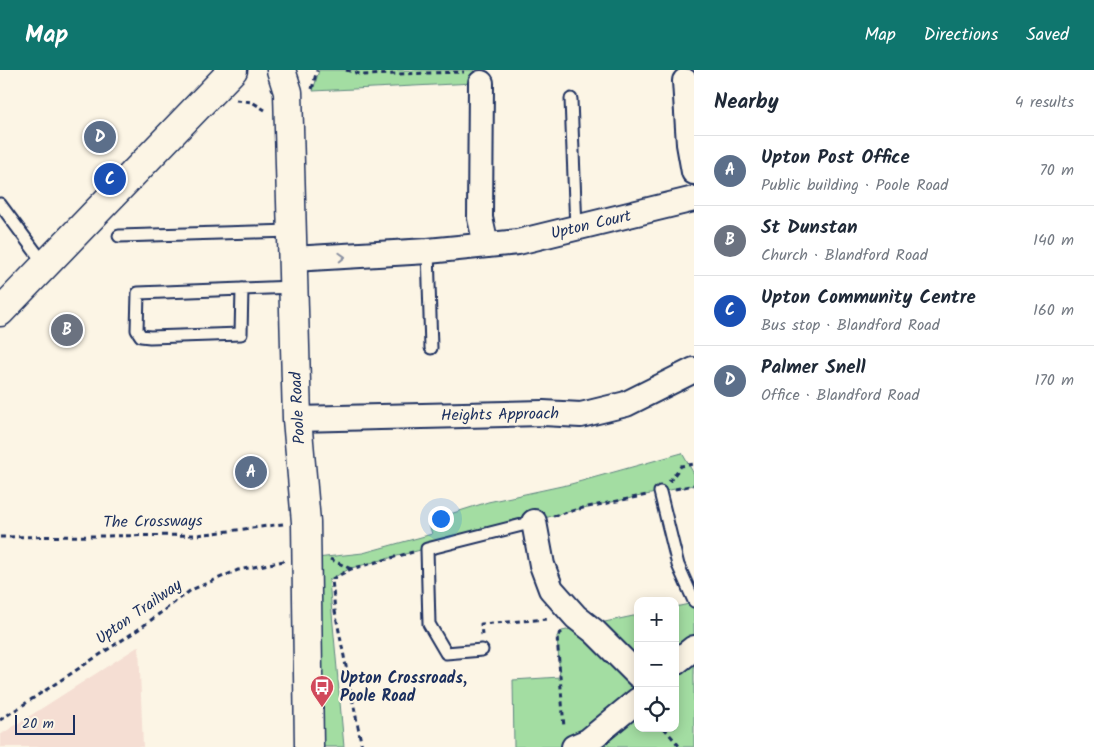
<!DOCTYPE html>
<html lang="en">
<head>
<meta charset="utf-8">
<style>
  body { margin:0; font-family:Kalam,sans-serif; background:#f6f6f7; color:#1f2937 }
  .controls { position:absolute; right:15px; bottom:15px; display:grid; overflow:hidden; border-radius:10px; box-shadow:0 2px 12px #0003 }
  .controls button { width:45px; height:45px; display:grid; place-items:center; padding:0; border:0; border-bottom:1px solid #e0e1e3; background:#fff; color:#1f2937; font:25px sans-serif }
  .scale { position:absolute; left:15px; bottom:12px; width:60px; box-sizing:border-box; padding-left:5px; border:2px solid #1b2f5e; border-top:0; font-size:14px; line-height:18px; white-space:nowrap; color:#1b2f5e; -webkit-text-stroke:4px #fcf5e5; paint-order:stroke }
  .you { position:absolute; left:440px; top:448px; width:18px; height:18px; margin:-12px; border:4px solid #fff; border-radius:50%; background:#1a73e8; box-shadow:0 0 0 8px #1a73e833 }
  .badge { display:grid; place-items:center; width:32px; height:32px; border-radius:50%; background:#0f766e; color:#fff; font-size:16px; font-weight:700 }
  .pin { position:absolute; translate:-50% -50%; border:2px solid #fff; box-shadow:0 1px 5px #0006 }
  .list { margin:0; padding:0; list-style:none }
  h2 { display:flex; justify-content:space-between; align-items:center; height:65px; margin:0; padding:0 20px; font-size:21px }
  h2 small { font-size:16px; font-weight:400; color:#747a83 }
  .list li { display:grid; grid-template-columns:32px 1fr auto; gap:15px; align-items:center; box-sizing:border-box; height:70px; padding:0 20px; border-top:1px solid #e0e1e3 }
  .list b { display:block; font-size:19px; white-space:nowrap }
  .list p { margin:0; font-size:16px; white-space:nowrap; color:#747a83 }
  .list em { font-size:16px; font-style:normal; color:#747a83 }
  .icon { flex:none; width:28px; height:28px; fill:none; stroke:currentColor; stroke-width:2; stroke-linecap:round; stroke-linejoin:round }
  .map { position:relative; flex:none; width:694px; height:677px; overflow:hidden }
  header { display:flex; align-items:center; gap:30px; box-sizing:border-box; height:70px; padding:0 25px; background:#0f766e; color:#fff }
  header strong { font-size:24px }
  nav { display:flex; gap:28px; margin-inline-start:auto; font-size:18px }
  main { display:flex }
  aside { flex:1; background:#fff }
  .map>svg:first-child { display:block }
  .built { fill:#f5ded3 }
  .green { fill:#a3dda2; stroke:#5f8680 }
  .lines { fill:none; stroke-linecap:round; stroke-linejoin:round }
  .lane-casing { stroke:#1b2f5e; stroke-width:15 }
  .street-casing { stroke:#1b2f5e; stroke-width:28 }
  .secondary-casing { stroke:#1b2f5e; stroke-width:31 }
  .path { stroke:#1b2f5e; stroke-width:3; stroke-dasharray:5 4; stroke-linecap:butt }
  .lane { stroke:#fcf5e5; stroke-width:11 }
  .street { stroke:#fcf5e5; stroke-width:24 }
  .secondary { stroke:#fcf5e5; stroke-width:28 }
  .oneway { stroke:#8c92a2 }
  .labels { text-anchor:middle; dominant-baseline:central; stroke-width:4.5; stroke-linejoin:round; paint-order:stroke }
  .street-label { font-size:16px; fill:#1b2f5e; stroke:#fcf5e5 }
  .poi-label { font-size:16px; font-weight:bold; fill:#1b2f5e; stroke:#fcf5e5; text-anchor:start }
</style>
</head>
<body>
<header>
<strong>Map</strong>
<nav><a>Map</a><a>Directions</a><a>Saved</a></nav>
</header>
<main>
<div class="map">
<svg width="694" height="677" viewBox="0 0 694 677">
  <rect width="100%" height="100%" fill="#fcf5e5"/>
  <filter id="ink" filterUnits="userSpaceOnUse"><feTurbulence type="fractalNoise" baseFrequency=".02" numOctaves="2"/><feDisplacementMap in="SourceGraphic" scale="10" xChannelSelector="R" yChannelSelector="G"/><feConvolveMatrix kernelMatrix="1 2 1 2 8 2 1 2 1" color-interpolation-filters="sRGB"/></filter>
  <g filter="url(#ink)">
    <!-- built -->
    <polygon class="built" points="139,576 143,677 0,677 0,665"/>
    <!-- green -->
    <g class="green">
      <polygon points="319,0 474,0 474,13 313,21"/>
      <polygon points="682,383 694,404 694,415 583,438 351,498 329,510 344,677 309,677 307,489 363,483 432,464 428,451 488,432 571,414"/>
      <polygon points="694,533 694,677 612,677 588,671 574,677 514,677 513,610 560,607 557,566 562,561 638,545 638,658 675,658 675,537"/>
    </g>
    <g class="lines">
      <!-- lane casing -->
      <g class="lane-casing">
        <g id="lane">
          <polyline points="571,29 576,159"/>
          <polyline points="0,134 45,195"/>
          <polyline points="119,166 292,161"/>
          <polyline points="428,181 431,278"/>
          <polyline points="242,219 241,264 150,267 141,266 137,260 138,223 294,217"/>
          <polyline points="660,422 678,495 694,531"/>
          <polyline points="482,580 446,583 429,554 427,479 534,452"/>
        </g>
      </g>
      <!-- street casing -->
      <g class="street-casing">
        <g id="street">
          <polyline points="685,11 689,74 694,102"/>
          <polyline points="481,13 480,148 486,175"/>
          <polyline points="293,189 428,181 518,172 694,129"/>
          <polyline points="297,349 543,343 581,345 626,334 694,300"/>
          <polyline points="534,452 542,495 551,519 576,547 595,562 638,605"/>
          <polyline points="675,593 694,578"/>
          <polyline points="574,677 588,671 638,630"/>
        </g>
      </g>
      <!-- secondary casing -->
      <g class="secondary-casing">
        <g id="secondary">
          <polyline points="281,0 288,22 297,349 306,452 309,677"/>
          <polyline points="0,242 233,0"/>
        </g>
      </g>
      <!-- path -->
      <g class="path">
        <polyline points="346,0 363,5 464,2"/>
        <polyline points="312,19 317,0"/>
        <polyline points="236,30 252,32 265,40"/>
        <polyline points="669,412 681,396 694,394"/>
        <polyline points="675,419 694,415"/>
        <polyline points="553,446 583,438 647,425"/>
        <polyline points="0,467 198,465 283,454"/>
        <polyline points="330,489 351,499"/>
        <polyline points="562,562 557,566 564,658"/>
        <polyline points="482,565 481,554 548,549"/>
        <polyline points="0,650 139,559 191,520 238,500 284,491"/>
        <polyline points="664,658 680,677"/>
        <polyline points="362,677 335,541 332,509 351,499 413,482"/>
      </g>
      <!-- lane -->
      <use href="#lane" class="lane"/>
      <!-- street -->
      <use href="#street" class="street"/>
      <!-- secondary -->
      <use href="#secondary" class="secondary"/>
    </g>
    <!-- one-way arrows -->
    <defs><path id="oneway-chevron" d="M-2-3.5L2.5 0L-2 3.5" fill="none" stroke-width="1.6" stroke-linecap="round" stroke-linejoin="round" transform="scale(1.25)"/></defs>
    <use class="oneway" href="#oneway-chevron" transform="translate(342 187) rotate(-2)"/>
  </g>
  <!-- icons -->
  <defs>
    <g id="bus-pin" transform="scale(1.25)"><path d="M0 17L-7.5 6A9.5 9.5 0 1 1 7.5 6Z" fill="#d1495b" stroke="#fcf5e5"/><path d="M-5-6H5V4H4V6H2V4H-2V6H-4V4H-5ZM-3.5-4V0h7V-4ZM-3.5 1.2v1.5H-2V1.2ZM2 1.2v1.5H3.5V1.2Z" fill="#fff"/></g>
  </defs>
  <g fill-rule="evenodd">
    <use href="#bus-pin" x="322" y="617"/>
  </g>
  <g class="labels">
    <!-- street labels -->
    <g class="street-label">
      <text transform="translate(591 155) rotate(-13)">Upton Court</text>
      <text transform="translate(298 338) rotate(-93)">Poole Road</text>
      <text transform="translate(500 345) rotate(-1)">Heights Approach</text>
      <text transform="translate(153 452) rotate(-1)">The Crossways</text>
      <text transform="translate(139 542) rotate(-35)">Upton Trailway</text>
    </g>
    <!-- poi labels -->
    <g class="poi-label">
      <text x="340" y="608">Upton Crossroads,<tspan x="340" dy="18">Poole Road</tspan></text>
    </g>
  </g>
</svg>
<div class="controls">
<button>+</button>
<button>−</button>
<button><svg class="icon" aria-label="locate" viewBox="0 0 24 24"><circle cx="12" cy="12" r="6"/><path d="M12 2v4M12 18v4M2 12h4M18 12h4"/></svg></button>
</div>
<div class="scale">20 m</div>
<div class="you"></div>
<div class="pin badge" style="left:251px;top:402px;background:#5c6f8a">A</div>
<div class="pin badge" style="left:67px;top:260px;background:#6b7280">B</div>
<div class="pin badge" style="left:110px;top:109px;background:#1a4fb4">C</div>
<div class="pin badge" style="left:100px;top:67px;background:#5c6f8a">D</div>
</div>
<aside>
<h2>Nearby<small>4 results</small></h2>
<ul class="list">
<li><span class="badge" style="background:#5c6f8a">A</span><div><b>Upton Post Office</b><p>Public building · Poole Road</p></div><em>70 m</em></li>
<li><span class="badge" style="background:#6b7280">B</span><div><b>St Dunstan</b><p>Church · Blandford Road</p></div><em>140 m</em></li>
<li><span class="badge" style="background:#1a4fb4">C</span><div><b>Upton Community Centre</b><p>Bus stop · Blandford Road</p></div><em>160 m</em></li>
<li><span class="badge" style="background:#5c6f8a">D</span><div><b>Palmer Snell</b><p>Office · Blandford Road</p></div><em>170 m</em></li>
</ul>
</aside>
</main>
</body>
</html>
